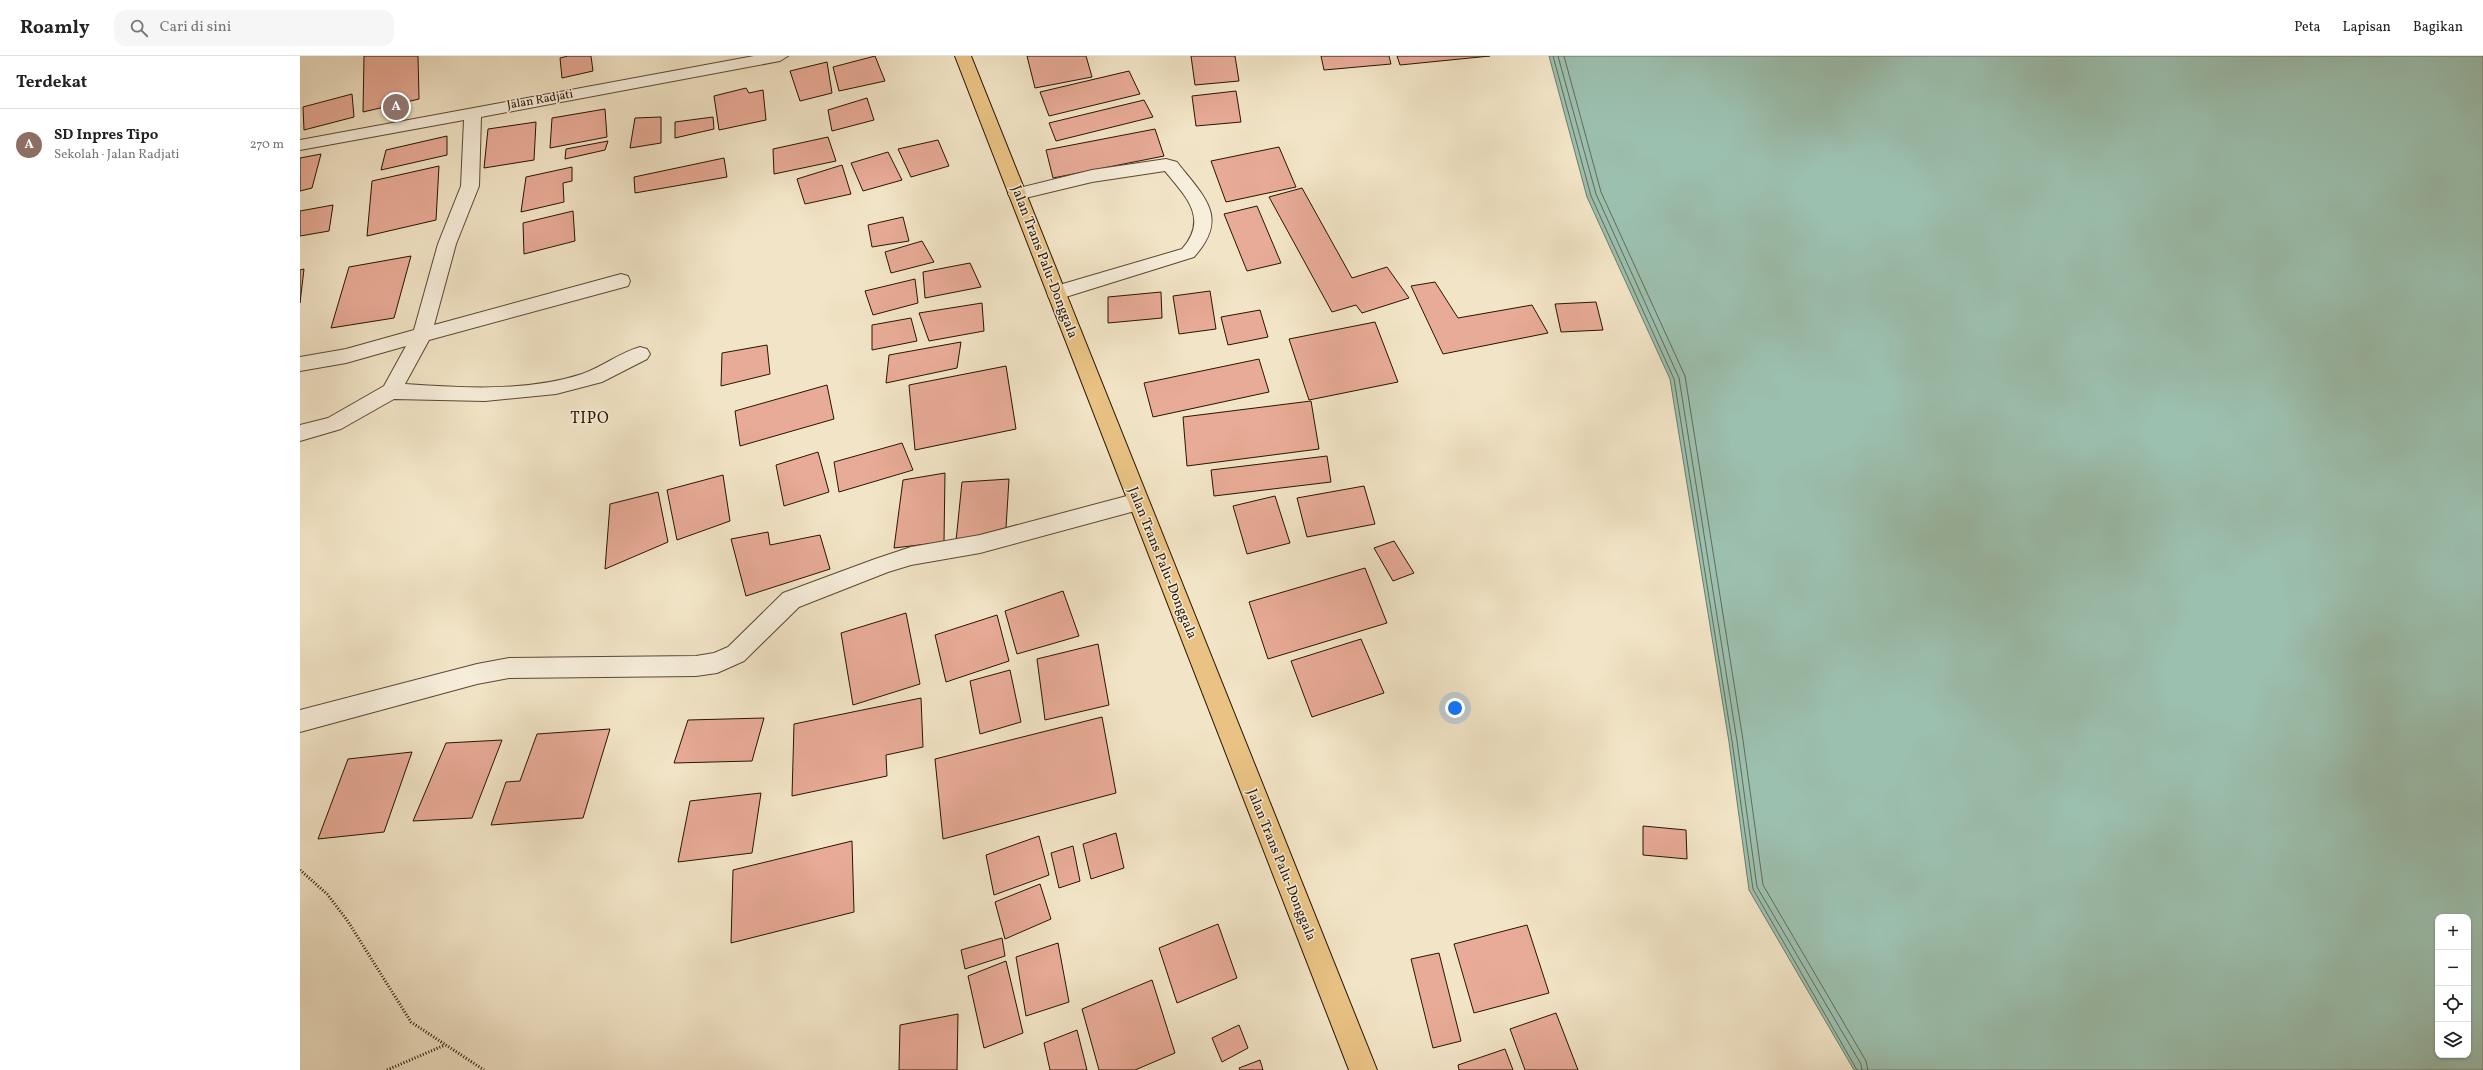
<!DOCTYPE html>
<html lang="id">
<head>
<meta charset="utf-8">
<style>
  body { margin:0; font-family:Vollkorn,serif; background:#f6f6f6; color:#222 }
  .controls { position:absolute; right:12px; bottom:12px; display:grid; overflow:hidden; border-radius:8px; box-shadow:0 1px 3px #0004 }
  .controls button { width:36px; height:36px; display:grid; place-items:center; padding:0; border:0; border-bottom:1px solid #e0e0e0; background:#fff; color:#222; font:20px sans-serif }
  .you { position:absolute; left:1155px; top:652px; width:14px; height:14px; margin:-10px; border:3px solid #fff; border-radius:50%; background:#1a73e8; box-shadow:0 0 0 6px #1a73e833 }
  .badge { display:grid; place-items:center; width:26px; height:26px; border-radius:50%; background:#ea580c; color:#fff; font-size:13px; font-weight:700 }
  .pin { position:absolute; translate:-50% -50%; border:2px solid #fff; box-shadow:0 1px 4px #0006 }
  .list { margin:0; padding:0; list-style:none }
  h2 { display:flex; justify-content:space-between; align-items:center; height:52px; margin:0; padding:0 16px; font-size:17px }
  h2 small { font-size:13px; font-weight:400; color:#767676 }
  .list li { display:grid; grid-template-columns:26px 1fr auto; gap:12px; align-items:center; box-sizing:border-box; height:72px; padding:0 16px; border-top:1px solid #e0e0e0 }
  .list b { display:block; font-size:15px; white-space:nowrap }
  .list p { margin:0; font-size:13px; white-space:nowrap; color:#767676 }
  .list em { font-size:13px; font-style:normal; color:#767676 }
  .icon { flex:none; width:22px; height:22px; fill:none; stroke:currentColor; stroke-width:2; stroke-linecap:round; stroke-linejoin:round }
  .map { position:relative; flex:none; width:2183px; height:1014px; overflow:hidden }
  header { display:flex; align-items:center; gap:24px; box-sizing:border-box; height:56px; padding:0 20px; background:#fff; border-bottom:1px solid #e0e0e0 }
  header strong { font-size:19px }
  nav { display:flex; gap:22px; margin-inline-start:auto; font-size:14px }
  .search { width:280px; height:36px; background:#f6f6f6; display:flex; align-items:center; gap:10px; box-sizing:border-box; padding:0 14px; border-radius:12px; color:#767676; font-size:15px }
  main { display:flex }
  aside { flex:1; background:#fff }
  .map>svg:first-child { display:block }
  .water { fill:#9cc0af; stroke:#6e7b6a; fill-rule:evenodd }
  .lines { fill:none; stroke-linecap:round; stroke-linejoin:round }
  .shore { stroke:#626a58; stroke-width:1 }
  .building { fill:#e8ab97; stroke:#291402 }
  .street-casing { stroke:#5b4833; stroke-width:2 }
  .highway-casing { stroke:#291402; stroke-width:2 }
  .path { stroke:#291402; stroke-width:3; stroke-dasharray:1 2; stroke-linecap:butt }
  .street { fill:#f7eedb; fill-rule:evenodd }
  .highway { fill:#e9c284; fill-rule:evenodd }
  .labels { text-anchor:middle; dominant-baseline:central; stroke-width:3; stroke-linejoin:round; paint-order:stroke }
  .far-street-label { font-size:12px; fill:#291402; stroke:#f7eedb }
  .street-label { font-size:14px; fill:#291402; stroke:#f7eedb }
  .quarter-label { font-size:16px; letter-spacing:1px; fill:#291402; stroke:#f7eedb }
</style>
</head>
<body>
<header>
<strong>Roamly</strong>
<div class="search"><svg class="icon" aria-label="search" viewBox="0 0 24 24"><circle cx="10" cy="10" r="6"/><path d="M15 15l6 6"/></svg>Cari di sini</div>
<nav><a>Peta</a><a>Lapisan</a><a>Bagikan</a></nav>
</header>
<main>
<aside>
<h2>Terdekat<small></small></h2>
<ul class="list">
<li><span class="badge" style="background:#8d6e63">A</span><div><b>SD Inpres Tipo</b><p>Sekolah · Jalan Radjati</p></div><em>270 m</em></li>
</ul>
</aside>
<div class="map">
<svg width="2183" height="1014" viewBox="0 0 2183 1014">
  <rect width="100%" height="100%" fill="#f2e5c7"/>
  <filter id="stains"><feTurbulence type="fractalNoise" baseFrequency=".005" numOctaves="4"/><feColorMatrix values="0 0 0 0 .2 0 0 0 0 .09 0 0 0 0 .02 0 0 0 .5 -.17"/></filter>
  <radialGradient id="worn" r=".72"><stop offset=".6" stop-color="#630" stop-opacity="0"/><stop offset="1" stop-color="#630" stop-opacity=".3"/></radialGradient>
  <!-- water -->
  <path class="water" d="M 1249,0 L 2183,0 L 2183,1014 L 1554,1014 L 1449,834 L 1429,686 L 1370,323 L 1287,141 ZM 2138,861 L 2168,861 L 2168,999 L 2138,999 Z"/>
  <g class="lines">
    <!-- shore -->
    <g class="shore">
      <polyline points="1253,0 1291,140 1374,323 1432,685 1453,833 1557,1014"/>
      <polyline points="1258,0 1296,138 1379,322 1437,685 1457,831 1561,1008 1562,1014"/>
      <polyline points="1264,0 1301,136 1385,320 1443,684 1463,829 1566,1005 1568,1014"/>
    </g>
  </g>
  <!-- building -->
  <g class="building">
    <polygon points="64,0 118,0 119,43 63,56"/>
    <polygon points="268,0 291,0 293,15 262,22 260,2"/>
    <polygon points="575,0 585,25 539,35 533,11"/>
    <polygon points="727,0 786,0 792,21 735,32"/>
    <polygon points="891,0 935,0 939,25 895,29"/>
    <polygon points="1021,0 1089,0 1091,8 1024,14"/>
    <polygon points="1097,0 1190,0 1100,9"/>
    <polygon points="527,6 532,37 500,45 490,15"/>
    <polygon points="829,15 840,38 749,60 740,36"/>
    <polygon points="446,32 449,37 463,34 466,64 419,74 414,40"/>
    <polygon points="936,35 941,66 896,70 892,40"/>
    <polygon points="52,38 54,61 4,74 3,51"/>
    <polygon points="567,42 574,64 532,75 528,54"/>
    <polygon points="844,44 853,61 756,85 749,67"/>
    <polygon points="305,53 307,81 250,92 252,62"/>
    <polygon points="361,61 361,87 330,92 335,62"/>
    <polygon points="413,61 414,73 375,82 375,66"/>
    <polygon points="236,66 234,104 184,112 188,73"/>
    <polygon points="855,73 864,100 753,122 746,94"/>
    <polygon points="147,80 147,99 81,114 86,94"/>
    <polygon points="528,81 536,105 474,118 473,93"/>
    <polygon points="638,84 649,110 611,121 598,93"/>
    <polygon points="308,85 305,94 265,103 266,93"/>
    <polygon points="979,91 996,131 926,146 911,105"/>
    <polygon points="588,96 602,124 563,135 551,107"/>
    <polygon points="21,98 12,132 0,135 0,102"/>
    <polygon points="424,102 427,121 335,137 334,121"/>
    <polygon points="542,109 551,138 505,148 497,123"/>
    <polygon points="139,110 136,164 67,180 72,125"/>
    <polygon points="272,111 272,125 263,127 264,146 221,156 226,121"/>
    <polygon points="1002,132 1052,222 1087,211 1109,242 1062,257 1056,249 1032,256 969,141"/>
    <polygon points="33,149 29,175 0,180 0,155"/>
    <polygon points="957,150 981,207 947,215 924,158"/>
    <polygon points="273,155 275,185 224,198 223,167"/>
    <polygon points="603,161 609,185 572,191 568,169"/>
    <polygon points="622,185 634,206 591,217 585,196"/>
    <polygon points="111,200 94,262 31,272 49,211"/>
    <polygon points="670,207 681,231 625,242 623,216"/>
    <polygon points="4,213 0,247 0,214"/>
    <polygon points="615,223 618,247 573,259 565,235"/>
    <polygon points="1135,226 1158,262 1232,249 1248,277 1143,298 1111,230"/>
    <polygon points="910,235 916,273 879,278 873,240"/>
    <polygon points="861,236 862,262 808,267 808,241"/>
    <polygon points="1296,246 1303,274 1261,276 1255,248"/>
    <polygon points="682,247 684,275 629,285 619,257"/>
    <polygon points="960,254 968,281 928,289 921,261"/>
    <polygon points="611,262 617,285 572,294 572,269"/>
    <polygon points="1075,266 1098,326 1009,344 989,283"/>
    <polygon points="661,286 657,312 586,327 589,299"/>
    <polygon points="467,289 470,318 421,330 422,297"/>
    <polygon points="959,303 969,336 853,361 844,327"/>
    <polygon points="706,310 716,373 615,394 609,329"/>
    <polygon points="527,329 534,363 440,390 435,355"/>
    <polygon points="1011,345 1019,393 887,410 883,361"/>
    <polygon points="602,387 613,414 539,436 534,406"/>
    <polygon points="518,396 529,436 484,450 476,409"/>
    <polygon points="1027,400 1031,426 914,440 911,414"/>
    <polygon points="645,417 644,486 594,492 603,424"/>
    <polygon points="423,419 430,465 377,484 367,434"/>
    <polygon points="709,423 706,472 656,485 662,426"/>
    <polygon points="1064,430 1075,468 1007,481 997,442"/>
    <polygon points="358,436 368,486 305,513 310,448"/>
    <polygon points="975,440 990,487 947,498 933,450"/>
    <polygon points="468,476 470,489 520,479 530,513 446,540 431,483"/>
    <polygon points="1094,485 1114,517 1093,525 1074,492"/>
    <polygon points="1065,512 1087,567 968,603 949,546"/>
    <polygon points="763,535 779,580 717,598 705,555"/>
    <polygon points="606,557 620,628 553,649 541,577"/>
    <polygon points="697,559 709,605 646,626 635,579"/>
    <polygon points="1061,583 1084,637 1012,661 991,605"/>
    <polygon points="798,588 809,649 745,664 737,603"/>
    <polygon points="710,614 721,666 680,678 670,625"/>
    <polygon points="621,642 623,691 586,699 587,720 492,740 494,668"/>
    <polygon points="802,661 816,737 643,783 635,703"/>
    <polygon points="464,662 452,705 374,707 388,664"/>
    <polygon points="310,673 283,762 191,769 206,726 220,725 237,678"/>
    <polygon points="202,684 172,762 113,765 146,687"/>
    <polygon points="112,696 84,776 18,783 48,703"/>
    <polygon points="461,737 452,797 378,806 390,745"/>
    <polygon points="1343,770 1386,774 1387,803 1343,799"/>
    <polygon points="816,777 824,812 791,823 783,788"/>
    <polygon points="739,780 749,819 694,839 686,799"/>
    <polygon points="552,785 554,856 431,887 433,814"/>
    <polygon points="773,790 780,825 759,832 751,797"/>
    <polygon points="740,828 751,863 705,883 695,846"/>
    <polygon points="918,868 937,922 877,947 859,892"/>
    <polygon points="1227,869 1249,937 1174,957 1154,888"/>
    <polygon points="702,882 705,900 665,913 661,894"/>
    <polygon points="758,887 769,946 726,960 716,901"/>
    <polygon points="1139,897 1161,985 1133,992 1111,903"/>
    <polygon points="706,905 723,977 684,992 668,920"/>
    <polygon points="852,924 875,997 835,1014 799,1014 782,953"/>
    <polygon points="1256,957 1278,1014 1225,1014 1210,973"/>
    <polygon points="658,958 657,1014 599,1014 600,969"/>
    <polygon points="939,969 948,992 922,1006 912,982"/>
    <polygon points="777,974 787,1014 750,1014 744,987"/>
    <polygon points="1205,993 1213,1014 1159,1014 1158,1009"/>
    <polygon points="960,1004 963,1014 940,1014 939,1012"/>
  </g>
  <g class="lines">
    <!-- street casing -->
    <g class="street-casing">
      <g id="street">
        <path d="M 454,0 L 488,0 L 480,5 L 181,61 L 179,130 L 156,188 L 134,269 L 321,218 L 328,220 L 330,225 L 328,230 L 129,284 L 105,328 C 162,332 227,336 282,318 C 302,311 319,297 340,291 L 347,293 L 350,298 L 347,303 L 302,326 L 256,338 L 185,345 L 94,343 L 41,373 L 0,385 L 0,369 L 28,362 L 84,330 L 106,290 L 46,307 L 0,315 L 0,301 L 46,293 L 114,274 L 138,188 L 161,130 L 164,64 L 0,94 L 0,84 Z"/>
        <path d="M 866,103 L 877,106 C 904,141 930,161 894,201 L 756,244 L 749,242 L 747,237 L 749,232 L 882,193 C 909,162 886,141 865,115 L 792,126 L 717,144 L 711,142 L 708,138 L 711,134 L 792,114 Z"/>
        <polygon points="838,437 846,440 849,446 846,452 680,497 611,509 588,516 499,551 444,605 417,617 396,620 209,622 177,628 0,676 0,654 177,608 209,602 396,600 414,597 428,591 483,537 575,503 611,491 680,479"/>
      </g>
    </g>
    <!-- highway casing -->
    <g class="highway-casing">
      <polygon id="highway" points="655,0 671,0 1077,1014 1049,1014"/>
    </g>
    <!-- path -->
    <g class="path">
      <polyline points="0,814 27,838 47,864 111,966 184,1014"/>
      <polyline points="87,1014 145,989"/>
    </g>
    <!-- street -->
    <use href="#street" class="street"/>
    <!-- highway -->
    <use href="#highway" class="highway"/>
  </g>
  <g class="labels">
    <!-- far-street labels -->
    <g class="far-street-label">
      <text transform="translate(240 44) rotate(-10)">Jalan Radjati</text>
    </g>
    <!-- street labels -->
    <g class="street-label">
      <text transform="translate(744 206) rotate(69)">Jalan Trans Palu-Donggala</text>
      <text transform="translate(862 507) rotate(68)">Jalan Trans Palu-Donggala</text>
      <text transform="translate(981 809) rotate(68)">Jalan Trans Palu-Donggala</text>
    </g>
    <!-- quarter labels -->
    <g class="quarter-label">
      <text x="290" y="363">TIPO</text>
    </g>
  </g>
  <rect width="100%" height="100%" filter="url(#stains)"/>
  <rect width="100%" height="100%" fill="url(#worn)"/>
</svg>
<div class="controls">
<button>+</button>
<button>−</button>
<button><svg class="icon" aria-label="locate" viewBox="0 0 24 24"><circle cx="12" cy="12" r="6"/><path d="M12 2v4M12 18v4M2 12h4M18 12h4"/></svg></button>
<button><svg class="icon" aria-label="layers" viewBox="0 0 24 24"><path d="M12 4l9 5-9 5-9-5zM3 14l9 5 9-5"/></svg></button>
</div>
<div class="you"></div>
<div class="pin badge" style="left:96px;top:51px;background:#8d6e63">A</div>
</div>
</main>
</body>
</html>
